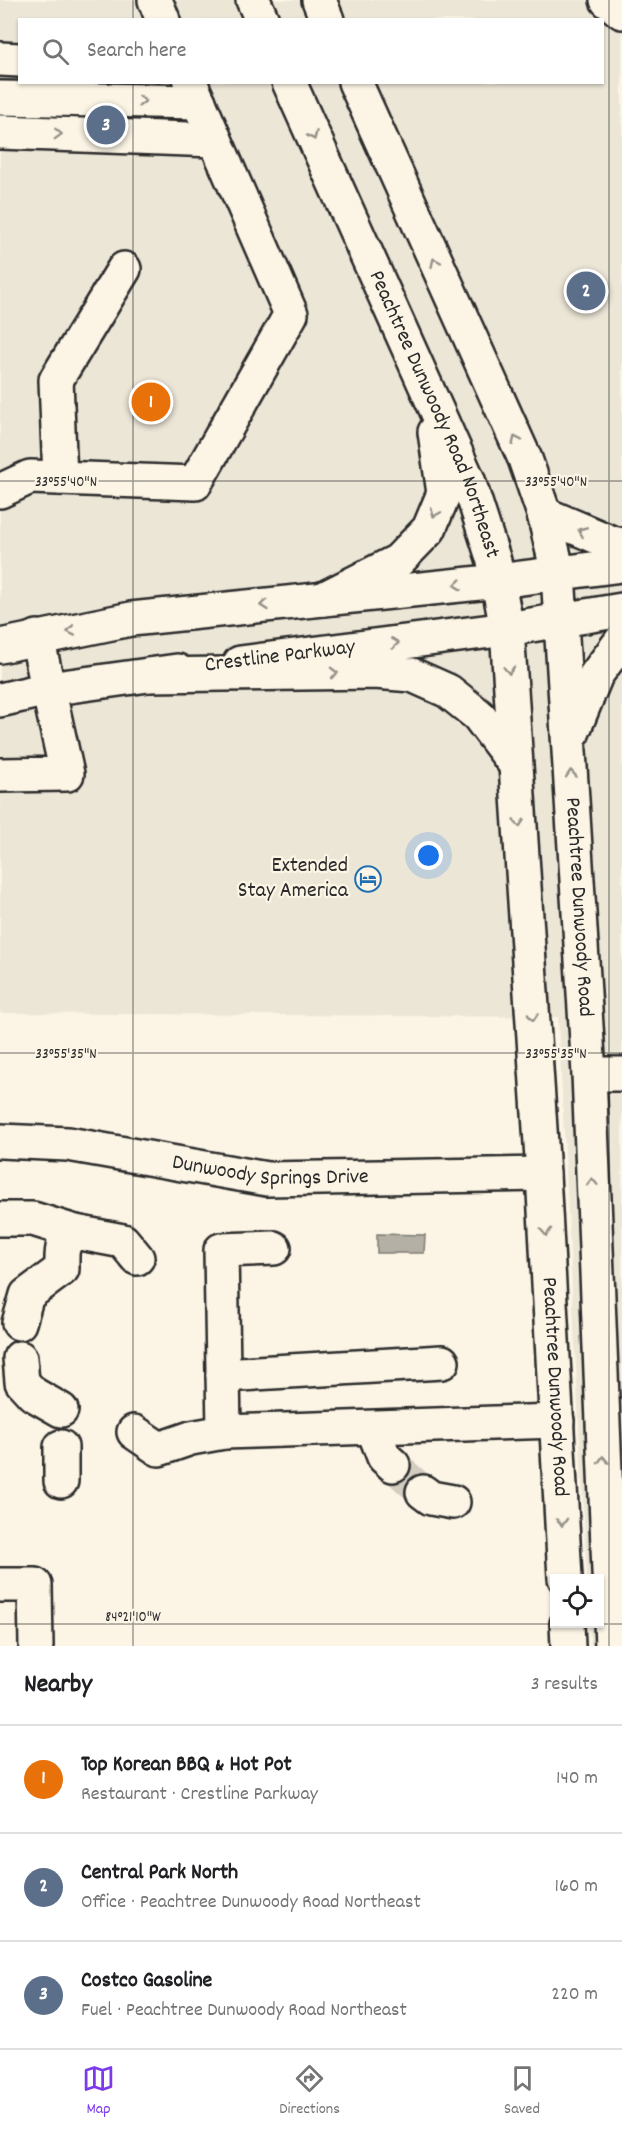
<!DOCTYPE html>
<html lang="en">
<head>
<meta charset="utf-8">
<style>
  body { margin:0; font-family:Dekko,sans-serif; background:#f6f6f6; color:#202124 }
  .controls { position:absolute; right:18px; bottom:18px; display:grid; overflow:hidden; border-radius:0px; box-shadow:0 2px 4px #0004 }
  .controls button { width:54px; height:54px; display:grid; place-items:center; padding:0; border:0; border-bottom:2px solid #e0e0e0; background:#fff; color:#202124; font:30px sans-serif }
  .you { position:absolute; left:429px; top:856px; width:21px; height:21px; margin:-15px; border:4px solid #fff; border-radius:50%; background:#1a73e8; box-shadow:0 0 0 9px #1a73e833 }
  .badge { display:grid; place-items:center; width:39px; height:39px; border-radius:50%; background:#7c3aed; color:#fff; font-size:20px; font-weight:700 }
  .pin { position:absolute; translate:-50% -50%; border:3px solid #fff; box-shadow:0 2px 6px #0006 }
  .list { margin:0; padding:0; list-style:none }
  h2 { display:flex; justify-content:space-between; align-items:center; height:78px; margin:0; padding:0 24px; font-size:26px }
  h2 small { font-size:20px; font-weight:400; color:#757577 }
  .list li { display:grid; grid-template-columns:39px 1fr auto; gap:18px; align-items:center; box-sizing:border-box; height:108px; padding:0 24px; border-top:2px solid #e0e0e0 }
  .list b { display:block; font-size:22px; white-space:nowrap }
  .list p { margin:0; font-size:20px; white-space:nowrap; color:#757577 }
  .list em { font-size:20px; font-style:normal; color:#757577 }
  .icon { flex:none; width:33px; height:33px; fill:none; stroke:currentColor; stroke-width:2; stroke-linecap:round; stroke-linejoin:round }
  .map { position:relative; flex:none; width:622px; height:1646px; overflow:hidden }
  .search { position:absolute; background:#fff; box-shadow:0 2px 4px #0004; left:18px; right:18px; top:18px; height:66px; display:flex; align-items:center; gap:15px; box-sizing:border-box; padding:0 21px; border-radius:0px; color:#757577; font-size:22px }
  .sheet { height:402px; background:#fff }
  nav { display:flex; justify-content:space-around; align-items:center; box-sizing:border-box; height:84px; border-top:2px solid #e0e0e0; background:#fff; font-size:16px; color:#757577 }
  nav a { display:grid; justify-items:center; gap:3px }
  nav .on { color:#7c3aed }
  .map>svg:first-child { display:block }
  .built { fill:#ece6d7; fill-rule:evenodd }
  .water { fill:#b4b0a5; stroke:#7d7b74; stroke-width:1.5 }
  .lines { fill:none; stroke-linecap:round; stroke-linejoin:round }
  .minor-tunnel { stroke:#d2cdc0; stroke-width:33; stroke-dasharray:33 16; stroke-linecap:butt }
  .minor-casing { stroke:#2b2b2b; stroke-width:38 }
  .major-casing { stroke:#2b2b2b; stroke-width:38 }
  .minor { stroke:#fcf5e5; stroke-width:33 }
  .major { stroke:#fcf5e5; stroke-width:33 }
  .oneway { stroke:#949088 }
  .ticks { fill:none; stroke:#2b2b2b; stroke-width:1.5; stroke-opacity:0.45 }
  .labels { text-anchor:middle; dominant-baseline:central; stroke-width:4.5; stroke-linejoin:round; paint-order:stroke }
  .street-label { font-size:22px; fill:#2b2b2b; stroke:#fcf5e5 }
  .poi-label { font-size:22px; fill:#2b2b2b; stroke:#fcf5e5; text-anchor:end }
  .ticks-label { font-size:15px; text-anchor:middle; fill:#2b2b2b; stroke:#fcf5e5; stroke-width:4.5; stroke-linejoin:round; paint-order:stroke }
</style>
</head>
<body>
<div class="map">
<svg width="622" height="1646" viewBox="0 0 622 1646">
  <rect width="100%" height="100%" fill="#fcf5e5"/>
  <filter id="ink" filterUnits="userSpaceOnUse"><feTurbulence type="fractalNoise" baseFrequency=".0167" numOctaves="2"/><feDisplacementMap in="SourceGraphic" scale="12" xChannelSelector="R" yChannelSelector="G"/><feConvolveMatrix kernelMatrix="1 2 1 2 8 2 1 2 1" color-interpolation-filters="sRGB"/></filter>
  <g filter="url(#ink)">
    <!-- built -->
    <path class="built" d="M 0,0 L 622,0 L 622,1646 L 591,1646 L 589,1624 L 600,1624 L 600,1578 L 587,1578 L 558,1017 L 0,1013 ZM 20,20 L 602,20 L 602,82 L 20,82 Z"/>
    <!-- water -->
    <polygon class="water" points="377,1234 425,1235 424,1253 377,1253"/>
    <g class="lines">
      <!-- minor-tunnel -->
      <polyline class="minor-tunnel" points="393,1465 423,1492"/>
      <!-- minor casing -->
      <g class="minor-casing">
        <g id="minor">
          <polyline points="155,0 163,20"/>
          <polyline points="607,0 622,12"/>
          <polyline points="0,59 20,60"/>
          <polyline points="0,98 199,102"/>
          <polyline points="0,132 215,140"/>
          <polyline points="60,478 56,380 124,269"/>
          <polyline points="0,491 30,477 195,483 291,314 190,82"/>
          <polyline points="0,646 131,619 499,581 622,565"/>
          <polyline points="240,663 507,629 622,610"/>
          <polyline points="0,700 48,689 177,671"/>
          <polyline points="0,775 67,774 37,637"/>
          <polyline points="589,1074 622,1074"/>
          <path id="s1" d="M 0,1141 L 68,1144 L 267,1179 L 543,1174"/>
          <polyline points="0,1219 33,1219 75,1232"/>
          <path d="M 19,1323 L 27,1295 L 62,1269 C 62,1251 60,1244 75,1232 L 123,1241 L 137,1258"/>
          <polyline points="20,1358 22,1382 33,1394 61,1410"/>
          <polyline points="223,1375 442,1362"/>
          <polyline points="373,1428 384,1457 393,1465"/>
          <polyline points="134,1432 159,1449 191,1438 224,1432 557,1421"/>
          <polyline points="224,1432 221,1250 274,1248"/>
          <polyline points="61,1481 61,1447"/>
          <polyline points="423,1492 431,1498 453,1502"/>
          <polyline points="0,1585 35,1585 36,1646"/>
        </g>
      </g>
      <!-- major casing -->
      <g class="major-casing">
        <g id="major">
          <polyline points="253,0 262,20"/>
          <polyline points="319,0 327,20"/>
          <path id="s2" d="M 289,82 L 468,480 L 494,561 L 507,629 L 543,1174 L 565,1578"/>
          <path id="s3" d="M 355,82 L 525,459 L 544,514 L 558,573 L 589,1074 L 612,1646"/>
          <polyline points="544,514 612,543 622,545"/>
          <polyline points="323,599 398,561 429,529 444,493 435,432"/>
          <polyline points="149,675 375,672 412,675 448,691 478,715 515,764"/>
          <polyline points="571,736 596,675 622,640"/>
          <polyline points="567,1624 568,1646"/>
        </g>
      </g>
      <!-- minor -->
      <use href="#minor" class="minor"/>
      <!-- major -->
      <use href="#major" class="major"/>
    </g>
    <!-- one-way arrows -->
    <defs><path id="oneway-chevron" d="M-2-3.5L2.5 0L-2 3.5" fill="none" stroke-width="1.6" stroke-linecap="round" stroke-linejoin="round" transform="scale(1.5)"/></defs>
    <g class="oneway">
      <use href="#oneway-chevron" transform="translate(142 101) rotate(1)"/>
      <use href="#oneway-chevron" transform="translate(58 134) rotate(2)"/>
      <use href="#oneway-chevron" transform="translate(313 136) rotate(66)"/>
      <use href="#oneway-chevron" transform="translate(435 262) rotate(-115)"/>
      <use href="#oneway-chevron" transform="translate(516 440) rotate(-115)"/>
      <use href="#oneway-chevron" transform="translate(435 513) rotate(113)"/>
      <use href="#oneway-chevron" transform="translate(582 531) rotate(-157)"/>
      <use href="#oneway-chevron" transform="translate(458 585) rotate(174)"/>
      <use href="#oneway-chevron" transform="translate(264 605) rotate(174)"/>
      <use href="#oneway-chevron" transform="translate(71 631) rotate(169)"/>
      <use href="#oneway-chevron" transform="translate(395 643) rotate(-7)"/>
      <use href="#oneway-chevron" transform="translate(509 670) rotate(87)"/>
      <use href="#oneway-chevron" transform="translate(334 673) rotate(-1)"/>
      <use href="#oneway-chevron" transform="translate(571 774) rotate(-94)"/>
      <use href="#oneway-chevron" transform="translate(519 823) rotate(86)"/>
      <use href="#oneway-chevron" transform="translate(533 1017) rotate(86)"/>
      <use href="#oneway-chevron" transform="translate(592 1182) rotate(-92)"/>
      <use href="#oneway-chevron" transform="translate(546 1232) rotate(87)"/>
      <use href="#oneway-chevron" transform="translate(603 1460) rotate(-92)"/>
      <use href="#oneway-chevron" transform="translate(562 1522) rotate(87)"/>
    </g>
  </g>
  <!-- ticks -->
  <path class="ticks" d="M 133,0 L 133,20M 609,0 L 609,1646M 133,82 L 133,1646M 0,481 L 622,481M 0,1053 L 622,1053M 0,1624 L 622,1624"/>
  <!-- icons -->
  <defs>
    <g id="hotel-ring" transform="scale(1.35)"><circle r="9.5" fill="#fcf5e5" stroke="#1f6fb2" stroke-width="1.5"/><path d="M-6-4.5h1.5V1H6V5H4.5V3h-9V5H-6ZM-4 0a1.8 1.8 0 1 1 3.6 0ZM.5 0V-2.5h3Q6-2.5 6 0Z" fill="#1f6fb2"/></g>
  </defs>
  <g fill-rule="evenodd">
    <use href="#hotel-ring" x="368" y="879"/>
  </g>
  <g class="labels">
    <!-- street labels -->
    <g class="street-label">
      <text stroke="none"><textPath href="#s2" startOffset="363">Peachtree Dunwoody Road Northeast</textPath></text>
      <text transform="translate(280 657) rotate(-7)">Crestline Parkway</text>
      <text stroke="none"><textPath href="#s3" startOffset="867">Peachtree Dunwoody Road</textPath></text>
      <text stroke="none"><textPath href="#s1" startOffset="273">Dunwoody Springs Drive</textPath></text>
      <text stroke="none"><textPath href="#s2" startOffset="1350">Peachtree Dunwoody Road</textPath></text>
    </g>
    <!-- poi labels -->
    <g class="poi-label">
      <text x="348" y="866">Extended<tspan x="348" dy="25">Stay America</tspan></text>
    </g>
  </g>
  <g class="ticks-label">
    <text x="66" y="486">33°55'40"N</text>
    <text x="556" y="486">33°55'40"N</text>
    <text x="66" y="1058">33°55'35"N</text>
    <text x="556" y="1058">33°55'35"N</text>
    <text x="133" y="1621">84°21'10"W</text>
  </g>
</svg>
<div class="controls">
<button><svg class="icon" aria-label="locate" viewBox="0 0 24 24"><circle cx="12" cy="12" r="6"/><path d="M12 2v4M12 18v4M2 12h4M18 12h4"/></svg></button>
</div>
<div class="you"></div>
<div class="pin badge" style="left:151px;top:402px;background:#e8710a">1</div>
<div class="pin badge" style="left:586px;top:291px;background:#5c6f8a">2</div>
<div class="pin badge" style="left:106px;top:125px;background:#5c6f8a">3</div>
<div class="search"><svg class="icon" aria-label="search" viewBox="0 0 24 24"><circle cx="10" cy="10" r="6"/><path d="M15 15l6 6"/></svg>Search here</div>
</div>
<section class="sheet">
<h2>Nearby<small>3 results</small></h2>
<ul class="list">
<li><span class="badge" style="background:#e8710a">1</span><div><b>Top Korean BBQ &amp; Hot Pot</b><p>Restaurant · Crestline Parkway</p></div><em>140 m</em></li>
<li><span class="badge" style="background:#5c6f8a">2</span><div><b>Central Park North</b><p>Office · Peachtree Dunwoody Road Northeast</p></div><em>160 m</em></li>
<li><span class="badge" style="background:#5c6f8a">3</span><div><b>Costco Gasoline</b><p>Fuel · Peachtree Dunwoody Road Northeast</p></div><em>220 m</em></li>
</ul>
</section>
<nav>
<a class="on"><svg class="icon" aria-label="map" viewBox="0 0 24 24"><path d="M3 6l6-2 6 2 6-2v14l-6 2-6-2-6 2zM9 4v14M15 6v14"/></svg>Map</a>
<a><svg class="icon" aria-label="directions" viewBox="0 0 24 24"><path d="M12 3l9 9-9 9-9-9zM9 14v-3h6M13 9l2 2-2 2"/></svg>Directions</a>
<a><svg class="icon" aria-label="saved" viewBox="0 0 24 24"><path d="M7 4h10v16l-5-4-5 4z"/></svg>Saved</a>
</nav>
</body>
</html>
